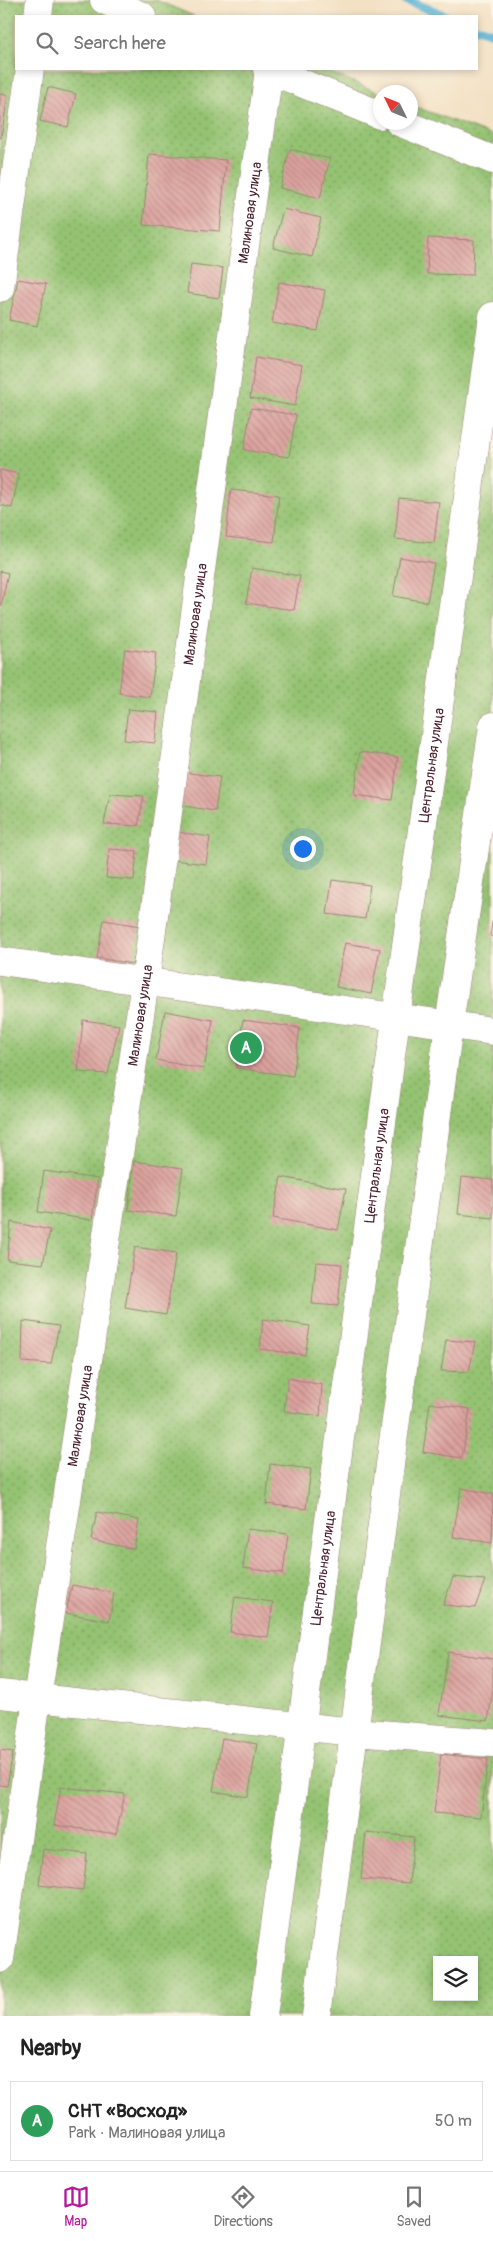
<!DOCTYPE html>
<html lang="en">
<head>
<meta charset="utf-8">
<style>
  body { margin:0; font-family:Pangolin,sans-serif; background:#f2f2f2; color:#222 }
  .controls { position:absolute; right:15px; bottom:15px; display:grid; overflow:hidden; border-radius:0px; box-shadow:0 2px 8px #0003 }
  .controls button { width:45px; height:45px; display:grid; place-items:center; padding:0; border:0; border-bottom:1px solid #e0e0e0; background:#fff; color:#222; font:25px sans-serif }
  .compass { position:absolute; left:373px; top:85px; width:45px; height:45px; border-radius:50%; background:#fff; box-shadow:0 2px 8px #0003; rotate:313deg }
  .you { position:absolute; left:302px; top:848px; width:18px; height:18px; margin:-12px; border:4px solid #fff; border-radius:50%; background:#1a73e8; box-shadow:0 0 0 8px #1a73e833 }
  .badge { display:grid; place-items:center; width:32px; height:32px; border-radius:50%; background:#b5179e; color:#fff; font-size:16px; font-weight:700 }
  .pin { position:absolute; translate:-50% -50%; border:2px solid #fff; box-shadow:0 1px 5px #0006 }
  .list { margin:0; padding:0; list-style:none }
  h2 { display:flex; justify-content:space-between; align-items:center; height:65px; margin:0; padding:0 20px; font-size:21px }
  h2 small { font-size:16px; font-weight:400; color:#767676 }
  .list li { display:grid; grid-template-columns:32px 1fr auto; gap:15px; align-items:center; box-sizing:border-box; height:80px; margin:0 10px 10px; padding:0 10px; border:1px solid #e0e0e0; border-radius:0px }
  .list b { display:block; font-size:19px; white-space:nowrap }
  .list p { margin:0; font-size:16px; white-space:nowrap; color:#767676 }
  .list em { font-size:16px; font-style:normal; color:#767676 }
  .icon { flex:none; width:28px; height:28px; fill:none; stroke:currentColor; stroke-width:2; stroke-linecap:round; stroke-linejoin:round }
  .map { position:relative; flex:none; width:493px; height:2016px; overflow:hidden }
  .search { position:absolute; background:#fff; box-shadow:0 2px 8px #0003; left:15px; right:15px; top:15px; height:55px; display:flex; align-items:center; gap:12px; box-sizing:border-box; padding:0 18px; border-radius:0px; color:#767676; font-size:19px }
  .sheet { height:155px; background:#fff }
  nav { display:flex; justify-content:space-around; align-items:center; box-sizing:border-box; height:70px; border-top:1px solid #e0e0e0; background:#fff; font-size:14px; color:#767676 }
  nav a { display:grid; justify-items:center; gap:2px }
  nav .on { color:#b5179e }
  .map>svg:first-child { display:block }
  .garden { fill:url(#garden-dots); stroke:#6f714e; fill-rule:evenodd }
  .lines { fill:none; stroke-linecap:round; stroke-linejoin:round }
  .stream { stroke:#58b3d6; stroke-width:9 }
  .building { fill:url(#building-back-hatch) }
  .minor-casing { stroke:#9e8078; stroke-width:29 }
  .tertiary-casing { stroke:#9e8078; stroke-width:29 }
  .minor { stroke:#fff; stroke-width:28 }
  .tertiary { stroke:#fff; stroke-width:28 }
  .labels { text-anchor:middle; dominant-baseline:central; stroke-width:4; stroke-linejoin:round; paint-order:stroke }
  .street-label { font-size:14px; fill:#4a1f2b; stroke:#fcf5e5 }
</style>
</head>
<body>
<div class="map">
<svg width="493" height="2016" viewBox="0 0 493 2016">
  <defs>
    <pattern id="garden-dots" width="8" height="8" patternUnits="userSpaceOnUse" patternTransform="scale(1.25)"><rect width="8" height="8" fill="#94c372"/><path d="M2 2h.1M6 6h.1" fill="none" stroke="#7b9e5e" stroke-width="1.8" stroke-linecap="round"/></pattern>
    <pattern id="building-back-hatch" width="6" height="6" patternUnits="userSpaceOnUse" patternTransform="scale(1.25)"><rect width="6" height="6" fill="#dba29e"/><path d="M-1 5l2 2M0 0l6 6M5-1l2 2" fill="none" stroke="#b48381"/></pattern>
  </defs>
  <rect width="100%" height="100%" fill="#fcf5e5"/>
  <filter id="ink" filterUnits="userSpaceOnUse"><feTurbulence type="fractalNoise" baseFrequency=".02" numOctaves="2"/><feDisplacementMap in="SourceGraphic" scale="10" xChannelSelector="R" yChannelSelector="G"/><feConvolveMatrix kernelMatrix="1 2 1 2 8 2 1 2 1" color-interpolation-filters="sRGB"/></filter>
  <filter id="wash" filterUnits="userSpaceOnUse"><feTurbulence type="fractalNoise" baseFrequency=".0096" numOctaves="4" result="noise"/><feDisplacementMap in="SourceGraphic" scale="20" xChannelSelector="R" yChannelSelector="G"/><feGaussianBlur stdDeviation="1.12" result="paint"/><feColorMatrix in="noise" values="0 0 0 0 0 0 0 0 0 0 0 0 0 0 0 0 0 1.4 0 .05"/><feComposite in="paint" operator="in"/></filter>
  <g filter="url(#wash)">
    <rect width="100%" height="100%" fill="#f3e1c4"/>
    <!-- garden -->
    <path class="garden" d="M 0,0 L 156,0 L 194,16 L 16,16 L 16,69 L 322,69 L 380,93 L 380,122 L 410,122 L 411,105 L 493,136 L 493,2016 L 0,2016 ZM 437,1960 L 474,1960 L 474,1997 L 437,1997 Z"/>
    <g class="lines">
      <!-- stream -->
      <g class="stream">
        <polyline points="406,0 446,16"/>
        <polyline points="477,28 493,33"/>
      </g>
    </g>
    <g id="blocks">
      <!-- building -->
      <g class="building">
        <polygon points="48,87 76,94 68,127 40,121"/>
        <polygon points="0,94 8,95 1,138 0,138"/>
        <polygon points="290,149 330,159 320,198 280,188"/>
        <polygon points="149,154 226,160 220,231 143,225"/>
        <polygon points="283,209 321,218 312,257 273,248"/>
        <polygon points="428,238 474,240 473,275 427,274"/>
        <polygon points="191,264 223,268 219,298 187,293"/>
        <polygon points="18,279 46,284 37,326 9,320"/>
        <polygon points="279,282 325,290 318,331 272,323"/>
        <polygon points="256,357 302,365 295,406 250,398"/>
        <polygon points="251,408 296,415 289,457 244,450"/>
        <polygon points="0,470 19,474 12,508 0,505"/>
        <polygon points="231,490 279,495 274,542 226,537"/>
        <polygon points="399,498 439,502 434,543 395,539"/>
        <polygon points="400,557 434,563 427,602 393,596"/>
        <polygon points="252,568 300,576 294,610 246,603"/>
        <polygon points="0,571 8,573 1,606 0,605"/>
        <polygon points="125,649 156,653 150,697 119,693"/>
        <polygon points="128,709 158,712 155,743 124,740"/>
        <polygon points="360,752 398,757 392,800 354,795"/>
        <polygon points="182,772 220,777 215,811 177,805"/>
        <polygon points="110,794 144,796 138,826 104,824"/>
        <polygon points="177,832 210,837 206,864 173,860"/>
        <polygon points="109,849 137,851 134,880 106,878"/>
        <polygon points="332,880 370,885 365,919 327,914"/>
        <polygon points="104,920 140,926 133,964 97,958"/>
        <polygon points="492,922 493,922 493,937 490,936"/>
        <polygon points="345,943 380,949 371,994 336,987"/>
        <polygon points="165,1011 213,1020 204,1069 156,1060"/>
        <polygon points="83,1020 119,1025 108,1074 78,1072"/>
        <polygon points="243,1020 300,1028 293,1076 236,1068"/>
        <polygon points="134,1161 183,1168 176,1216 128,1210"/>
        <polygon points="44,1171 98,1179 92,1220 38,1212"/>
        <polygon points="281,1177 346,1189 338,1230 273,1218"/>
        <polygon points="462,1177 493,1180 493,1218 458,1214"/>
        <polygon points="11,1222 50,1230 43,1264 7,1260"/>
        <polygon points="135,1247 176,1253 166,1315 125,1308"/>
        <polygon points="316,1262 342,1264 338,1306 312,1304"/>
        <polygon points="263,1319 310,1326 305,1355 260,1349"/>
        <polygon points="23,1321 59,1326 51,1364 22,1362"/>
        <polygon points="446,1340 475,1342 469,1372 441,1371"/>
        <polygon points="288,1378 322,1385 320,1416 284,1411"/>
        <polygon points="430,1403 470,1409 462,1458 423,1452"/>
        <polygon points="270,1464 311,1469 306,1509 266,1504"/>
        <polygon points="461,1488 493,1494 492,1543 453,1537"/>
        <polygon points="97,1512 139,1520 134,1549 91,1540"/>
        <polygon points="248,1529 288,1534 283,1573 243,1568"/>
        <polygon points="453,1577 485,1580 475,1608 443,1605"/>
        <polygon points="72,1585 114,1593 109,1621 66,1613"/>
        <polygon points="235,1597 273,1602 268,1637 230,1632"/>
        <polygon points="448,1652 493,1659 493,1689 488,1721 439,1715"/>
        <polygon points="222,1738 257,1744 248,1797 213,1791"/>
        <polygon points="0,1750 13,1752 7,1786 0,1785"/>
        <polygon points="441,1754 488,1759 481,1817 434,1813"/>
        <polygon points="61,1787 125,1794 116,1834 54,1825"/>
        <polygon points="366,1832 414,1837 409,1883 361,1879"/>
        <polygon points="43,1849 87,1854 83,1890 39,1885"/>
      </g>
    </g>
  </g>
  <g filter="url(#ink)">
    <use href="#blocks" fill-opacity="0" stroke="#9e8078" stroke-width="1"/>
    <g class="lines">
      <!-- minor casing -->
      <g class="minor-casing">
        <g id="minor">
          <polyline points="38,16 40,0"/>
          <polyline points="0,288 30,69"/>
          <polyline points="0,961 493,1031"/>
          <polyline points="0,1694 354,1732 493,1743"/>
          <path id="s1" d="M 0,1959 L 37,1699 L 145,982 L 269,70"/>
          <path id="s2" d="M 263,2016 L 396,1018 L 493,316"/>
          <polyline points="316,2016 449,1025 493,726"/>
        </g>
      </g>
      <!-- tertiary casing -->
      <g class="tertiary-casing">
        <g id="tertiary">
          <polyline points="104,0 142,16"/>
          <polyline points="267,69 380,115"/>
          <polyline points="399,122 493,160"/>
        </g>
      </g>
      <!-- minor -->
      <use href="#minor" class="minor"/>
      <!-- tertiary -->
      <use href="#tertiary" class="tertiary"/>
    </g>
  </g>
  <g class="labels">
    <!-- street labels -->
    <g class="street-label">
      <text stroke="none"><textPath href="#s1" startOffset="1764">Малиновая улица</textPath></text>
      <text stroke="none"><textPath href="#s1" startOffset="1359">Малиновая улица</textPath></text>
      <text stroke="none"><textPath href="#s2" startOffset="1262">Центральная улица</textPath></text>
      <text stroke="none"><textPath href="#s1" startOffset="954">Малиновая улица</textPath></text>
      <text stroke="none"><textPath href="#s2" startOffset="858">Центральная улица</textPath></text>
      <text stroke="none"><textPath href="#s1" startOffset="549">Малиновая улица</textPath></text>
      <text stroke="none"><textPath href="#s2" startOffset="452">Центральная улица</textPath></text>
    </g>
  </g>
</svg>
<div class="controls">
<button><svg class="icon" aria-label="layers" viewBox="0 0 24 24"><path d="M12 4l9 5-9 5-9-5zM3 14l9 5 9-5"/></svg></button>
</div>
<svg class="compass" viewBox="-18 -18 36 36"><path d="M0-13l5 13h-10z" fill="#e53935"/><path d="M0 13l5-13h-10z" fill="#767676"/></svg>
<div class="you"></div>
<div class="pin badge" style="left:246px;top:1048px;background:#2e9e5b">A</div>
<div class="search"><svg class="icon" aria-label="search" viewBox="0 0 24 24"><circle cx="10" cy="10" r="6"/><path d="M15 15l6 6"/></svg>Search here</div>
</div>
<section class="sheet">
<h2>Nearby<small></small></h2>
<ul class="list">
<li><span class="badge" style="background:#2e9e5b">A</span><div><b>СНТ «Восход»</b><p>Park · Малиновая улица</p></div><em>50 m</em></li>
</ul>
</section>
<nav>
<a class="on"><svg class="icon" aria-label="map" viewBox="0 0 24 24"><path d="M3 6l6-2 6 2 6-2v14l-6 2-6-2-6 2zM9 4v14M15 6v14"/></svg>Map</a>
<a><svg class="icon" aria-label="directions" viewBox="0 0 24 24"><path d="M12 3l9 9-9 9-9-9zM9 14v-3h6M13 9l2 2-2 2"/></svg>Directions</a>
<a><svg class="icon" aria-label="saved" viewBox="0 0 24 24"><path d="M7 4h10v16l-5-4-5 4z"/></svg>Saved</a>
</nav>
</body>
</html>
